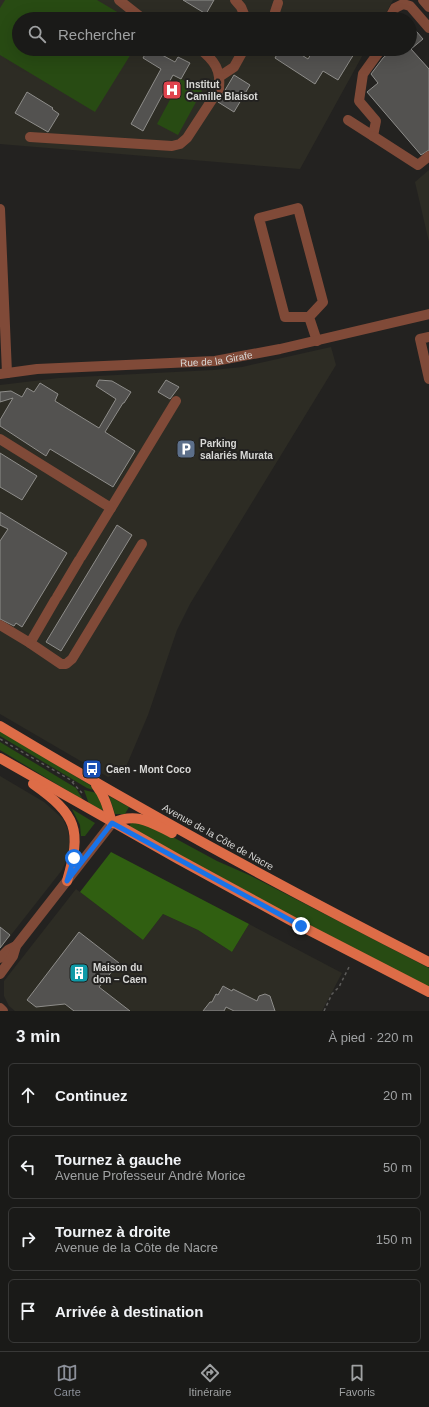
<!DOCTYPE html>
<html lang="fr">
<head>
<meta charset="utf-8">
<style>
  body { margin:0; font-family:Arial,sans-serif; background:#232321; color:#f1f3f6 }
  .stop { position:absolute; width:12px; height:12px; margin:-9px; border:3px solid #1a73e8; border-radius:50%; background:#fff }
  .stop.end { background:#1a73e8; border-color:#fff; box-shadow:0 1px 4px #0008 }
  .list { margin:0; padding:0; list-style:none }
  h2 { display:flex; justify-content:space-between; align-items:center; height:52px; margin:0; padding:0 16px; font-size:17px }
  h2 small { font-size:13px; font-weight:400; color:#9fa1a2 }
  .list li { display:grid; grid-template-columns:26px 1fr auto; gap:12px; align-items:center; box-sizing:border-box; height:64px; margin:0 8px 8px; padding:0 8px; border:1px solid #383837; border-radius:6px }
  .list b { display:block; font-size:15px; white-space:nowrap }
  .list p { margin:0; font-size:13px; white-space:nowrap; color:#9fa1a2 }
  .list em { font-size:13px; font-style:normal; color:#9fa1a2 }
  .icon { flex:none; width:22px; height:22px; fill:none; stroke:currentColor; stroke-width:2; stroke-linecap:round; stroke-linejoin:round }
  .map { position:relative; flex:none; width:429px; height:1011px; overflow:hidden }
  .search { position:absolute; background:#1a1a18; box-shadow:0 4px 16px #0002; left:12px; right:12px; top:12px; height:44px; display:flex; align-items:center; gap:10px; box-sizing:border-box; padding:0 14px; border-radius:22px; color:#9fa1a2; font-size:15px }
  .sheet { height:340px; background:#1a1a18 }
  nav { display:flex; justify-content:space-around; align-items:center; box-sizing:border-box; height:56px; border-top:1px solid #383837; background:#1a1a18; font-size:11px; color:#9fa1a2 }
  nav a { display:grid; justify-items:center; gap:2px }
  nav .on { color:#8c9099 }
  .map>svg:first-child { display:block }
  .built { fill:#2d2c24 }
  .green { fill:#284b13 }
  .forest { fill:#305f11 }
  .building { fill:#535250; stroke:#8e8d8a }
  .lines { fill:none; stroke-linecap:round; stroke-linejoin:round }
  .path { stroke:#5d5c5a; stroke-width:1.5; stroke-dasharray:3 3; stroke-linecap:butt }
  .minor { stroke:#804a38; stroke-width:10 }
  .major { stroke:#dd6c47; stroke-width:10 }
  .route { stroke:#1a73e8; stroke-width:5 }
  .labels { text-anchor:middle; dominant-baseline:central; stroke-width:4; stroke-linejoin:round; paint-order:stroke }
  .poi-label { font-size:10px; font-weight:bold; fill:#d8d8d6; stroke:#232220; text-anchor:start }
  .street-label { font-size:10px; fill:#d8d8d6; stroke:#232220 }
</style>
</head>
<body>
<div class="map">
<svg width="429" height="1011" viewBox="0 0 429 1011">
  <rect width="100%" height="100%" fill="#232220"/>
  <!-- built -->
  <g class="built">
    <polygon points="0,0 393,0 383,19 19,19 19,49 366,49 300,169 0,144"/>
    <polygon points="429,170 429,242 415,182"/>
    <polygon points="331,347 336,365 190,604 177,630 148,715 125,769 108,777 0,714 0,385 59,378 213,370 242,367"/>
    <polygon points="0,776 44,802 63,819 68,830 70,845 67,859 62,870 0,949"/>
    <polygon points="76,889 143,940 163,914 198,930 232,952 249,924 342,973 322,1011 15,1011 9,1006 4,996 4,981"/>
  </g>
  <!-- green -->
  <g class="green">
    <polygon points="5,0 97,0 129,19 19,19 19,49 134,49 95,112 0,55 0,8"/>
    <polygon points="181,79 202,91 178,135 157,124"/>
    <polygon points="0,731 90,785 93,790 87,788 0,736"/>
    <polygon points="0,742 76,788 83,800 0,750"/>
    <polygon points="84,790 97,793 103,809 101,811 89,804"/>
    <polygon points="109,796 129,807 125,814 115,814"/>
    <polygon points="72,809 95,823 85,836 81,836 80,825"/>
    <polygon points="133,819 145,822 217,861 249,875 429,968 429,987 314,928 129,827"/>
  </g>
  <!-- forest -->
  <polygon class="forest" points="111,852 249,924 232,952 198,930 163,914 143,940 80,892"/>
  <!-- building -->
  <g class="building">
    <polygon points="183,0 214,0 206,14"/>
    <polygon points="410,24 423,39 411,49 429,69 429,150 421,155 367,92 378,83 371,74 383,58 393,49 410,49"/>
    <polygon points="148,49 151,49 175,62 178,57 190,63 181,79 173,75 143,131 131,124 161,69 143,58"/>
    <polygon points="280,49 292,49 308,59 314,49 357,49 338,80 323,71 315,84 275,58"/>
    <polygon points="234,75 250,85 234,112 218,102"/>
    <polygon points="27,92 53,108 52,109 59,114 48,132 15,113"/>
    <polygon points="99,380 112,381 131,392 124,403 123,403 105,432 135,451 113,487 50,449 46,456 0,426 0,420 13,398 0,402 0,392 11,391 22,397 27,388 34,392 40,383 58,394 55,401 99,428 116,399 96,386"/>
    <polygon points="166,380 179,387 170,399 158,392"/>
    <polygon points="0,453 37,476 22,500 0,487"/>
    <polygon points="0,512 67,553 22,627 16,623 14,626 0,619 0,541 8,529 0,525"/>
    <polygon points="117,525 132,535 61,651 46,642"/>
    <polygon points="0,927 10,935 0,948"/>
    <polygon points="79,932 119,963 99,987 130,1011 74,1011 65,1004 36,1007 27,1000"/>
    <polygon points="223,986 232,991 233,989 257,1001 259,996 265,994 270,996 275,1011 234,1011 226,1007 224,1011 203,1011 210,1002 212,1002 216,994 218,995"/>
  </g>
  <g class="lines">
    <!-- path -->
    <g class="path">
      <polyline points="0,739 74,782"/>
      <polyline points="72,782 82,793"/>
      <polyline points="324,1011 332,994 339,987 350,965"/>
    </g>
    <!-- minor -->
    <g class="minor">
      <polyline points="119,0 143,19"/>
      <polyline points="235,0 241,7 246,19"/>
      <polyline points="423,0 429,7"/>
      <polyline points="276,19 275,12 278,3"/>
      <polyline points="389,19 395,8 403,4 410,6 429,28"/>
      <polyline points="219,77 234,67 244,49"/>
      <polyline points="348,120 373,136 376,121 359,101 363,74 381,49"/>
      <polyline points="373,136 418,165 429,156"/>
      <path d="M 30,137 L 172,146 L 180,144 L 187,138 L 219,89 C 221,70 215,61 200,49"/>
      <polyline points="0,209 7,373"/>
      <polyline points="309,317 285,317 259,218 298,208 323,302 309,317 317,341"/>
      <polyline points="429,337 420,339 429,379"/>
      <path id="s1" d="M 0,374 L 37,369 L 215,361 L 280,349 L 429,314"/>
      <polyline points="0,439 111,508 176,401"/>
      <polyline points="81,557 111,508"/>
      <polyline points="57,597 79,560"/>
      <polyline points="0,625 30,643 55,600"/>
      <polyline points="30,643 61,664 66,664 72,659 142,544"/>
      <polyline points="0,958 8,950 16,946"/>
      <polyline points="0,974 13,956 16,946 112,823"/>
      <polyline points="0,1008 3,1011"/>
    </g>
    <!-- major -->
    <g class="major">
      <path d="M 0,726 C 140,810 283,888 429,962"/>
      <polyline points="0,758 178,859 301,926 429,992"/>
      <path d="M 33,784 C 77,815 82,829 67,881"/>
      <path d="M 96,785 C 105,796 108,809 112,823"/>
      <path d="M 112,823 C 137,812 150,822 172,833"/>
    </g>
  </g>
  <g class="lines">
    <!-- route -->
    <polyline class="route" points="74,858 67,881 112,823 301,926"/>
  </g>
  <!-- icons -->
  <defs>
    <g id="hospital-square" transform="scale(1)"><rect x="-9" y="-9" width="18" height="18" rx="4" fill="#e0444e" stroke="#232220"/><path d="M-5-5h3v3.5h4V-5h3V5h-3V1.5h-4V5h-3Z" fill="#fff"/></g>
    <g id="parking-square" transform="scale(1)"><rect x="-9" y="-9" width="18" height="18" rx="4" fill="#5c6f8a" stroke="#232220"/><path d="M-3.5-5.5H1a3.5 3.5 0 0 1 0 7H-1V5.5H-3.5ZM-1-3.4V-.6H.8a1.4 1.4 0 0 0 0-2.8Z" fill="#fff"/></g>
    <g id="bus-square" transform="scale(1)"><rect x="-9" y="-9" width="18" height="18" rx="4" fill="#1a4fb4" stroke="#232220"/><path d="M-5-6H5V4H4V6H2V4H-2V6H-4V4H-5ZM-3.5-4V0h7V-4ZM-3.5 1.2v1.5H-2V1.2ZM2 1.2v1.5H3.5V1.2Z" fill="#fff"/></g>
    <g id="building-square" transform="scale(1)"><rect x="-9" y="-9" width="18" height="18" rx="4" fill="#0f9aa8" stroke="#232220"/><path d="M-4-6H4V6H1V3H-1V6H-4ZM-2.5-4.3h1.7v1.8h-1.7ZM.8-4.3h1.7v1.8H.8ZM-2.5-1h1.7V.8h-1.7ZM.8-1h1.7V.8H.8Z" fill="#fff"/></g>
  </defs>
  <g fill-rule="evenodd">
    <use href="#hospital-square" x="172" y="90"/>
    <use href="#parking-square" x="186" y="449"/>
    <use href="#bus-square" x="92" y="769"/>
    <use href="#building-square" x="79" y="973"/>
  </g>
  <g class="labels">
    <!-- poi labels -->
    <g class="poi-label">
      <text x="186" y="84">Institut<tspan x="186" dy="12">Camille Blaisot</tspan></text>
      <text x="200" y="443">Parking<tspan x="200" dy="12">salariés Murata</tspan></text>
      <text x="106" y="769">Caen - Mont Coco</text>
      <text x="93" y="967">Maison du<tspan x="93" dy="12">don – Caen</tspan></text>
    </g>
    <!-- street labels -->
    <g class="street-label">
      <text stroke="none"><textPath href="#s1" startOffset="217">Rue de la Girafe</textPath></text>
      <text transform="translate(218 837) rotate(29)">Avenue de la Côte de Nacre</text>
    </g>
  </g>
</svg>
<div class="stop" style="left:74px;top:858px"></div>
<div class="stop end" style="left:301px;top:926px"></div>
<div class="search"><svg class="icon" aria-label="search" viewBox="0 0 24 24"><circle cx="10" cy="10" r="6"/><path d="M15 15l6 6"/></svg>Rechercher</div>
</div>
<section class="sheet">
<h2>3 min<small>À pied · 220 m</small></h2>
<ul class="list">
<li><svg class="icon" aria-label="ahead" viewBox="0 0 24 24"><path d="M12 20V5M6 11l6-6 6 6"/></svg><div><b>Continuez</b></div><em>20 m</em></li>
<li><svg class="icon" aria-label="left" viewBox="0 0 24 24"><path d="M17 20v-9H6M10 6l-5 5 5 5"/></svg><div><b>Tournez à gauche</b><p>Avenue Professeur André Morice</p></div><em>50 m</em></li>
<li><svg class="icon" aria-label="right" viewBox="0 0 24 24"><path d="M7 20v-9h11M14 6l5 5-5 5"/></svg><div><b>Tournez à droite</b><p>Avenue de la Côte de Nacre</p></div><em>150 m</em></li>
<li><svg class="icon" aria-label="arrive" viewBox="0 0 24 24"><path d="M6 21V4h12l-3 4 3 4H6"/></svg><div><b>Arrivée à destination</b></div></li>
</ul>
</section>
<nav>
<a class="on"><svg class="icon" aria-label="map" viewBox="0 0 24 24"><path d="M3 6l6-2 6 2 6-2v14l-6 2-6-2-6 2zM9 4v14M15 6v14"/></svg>Carte</a>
<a><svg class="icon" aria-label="directions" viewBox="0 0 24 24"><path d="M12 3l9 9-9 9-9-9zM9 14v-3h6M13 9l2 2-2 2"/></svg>Itinéraire</a>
<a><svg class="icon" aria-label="saved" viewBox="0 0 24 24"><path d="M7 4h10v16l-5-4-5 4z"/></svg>Favoris</a>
</nav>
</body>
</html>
